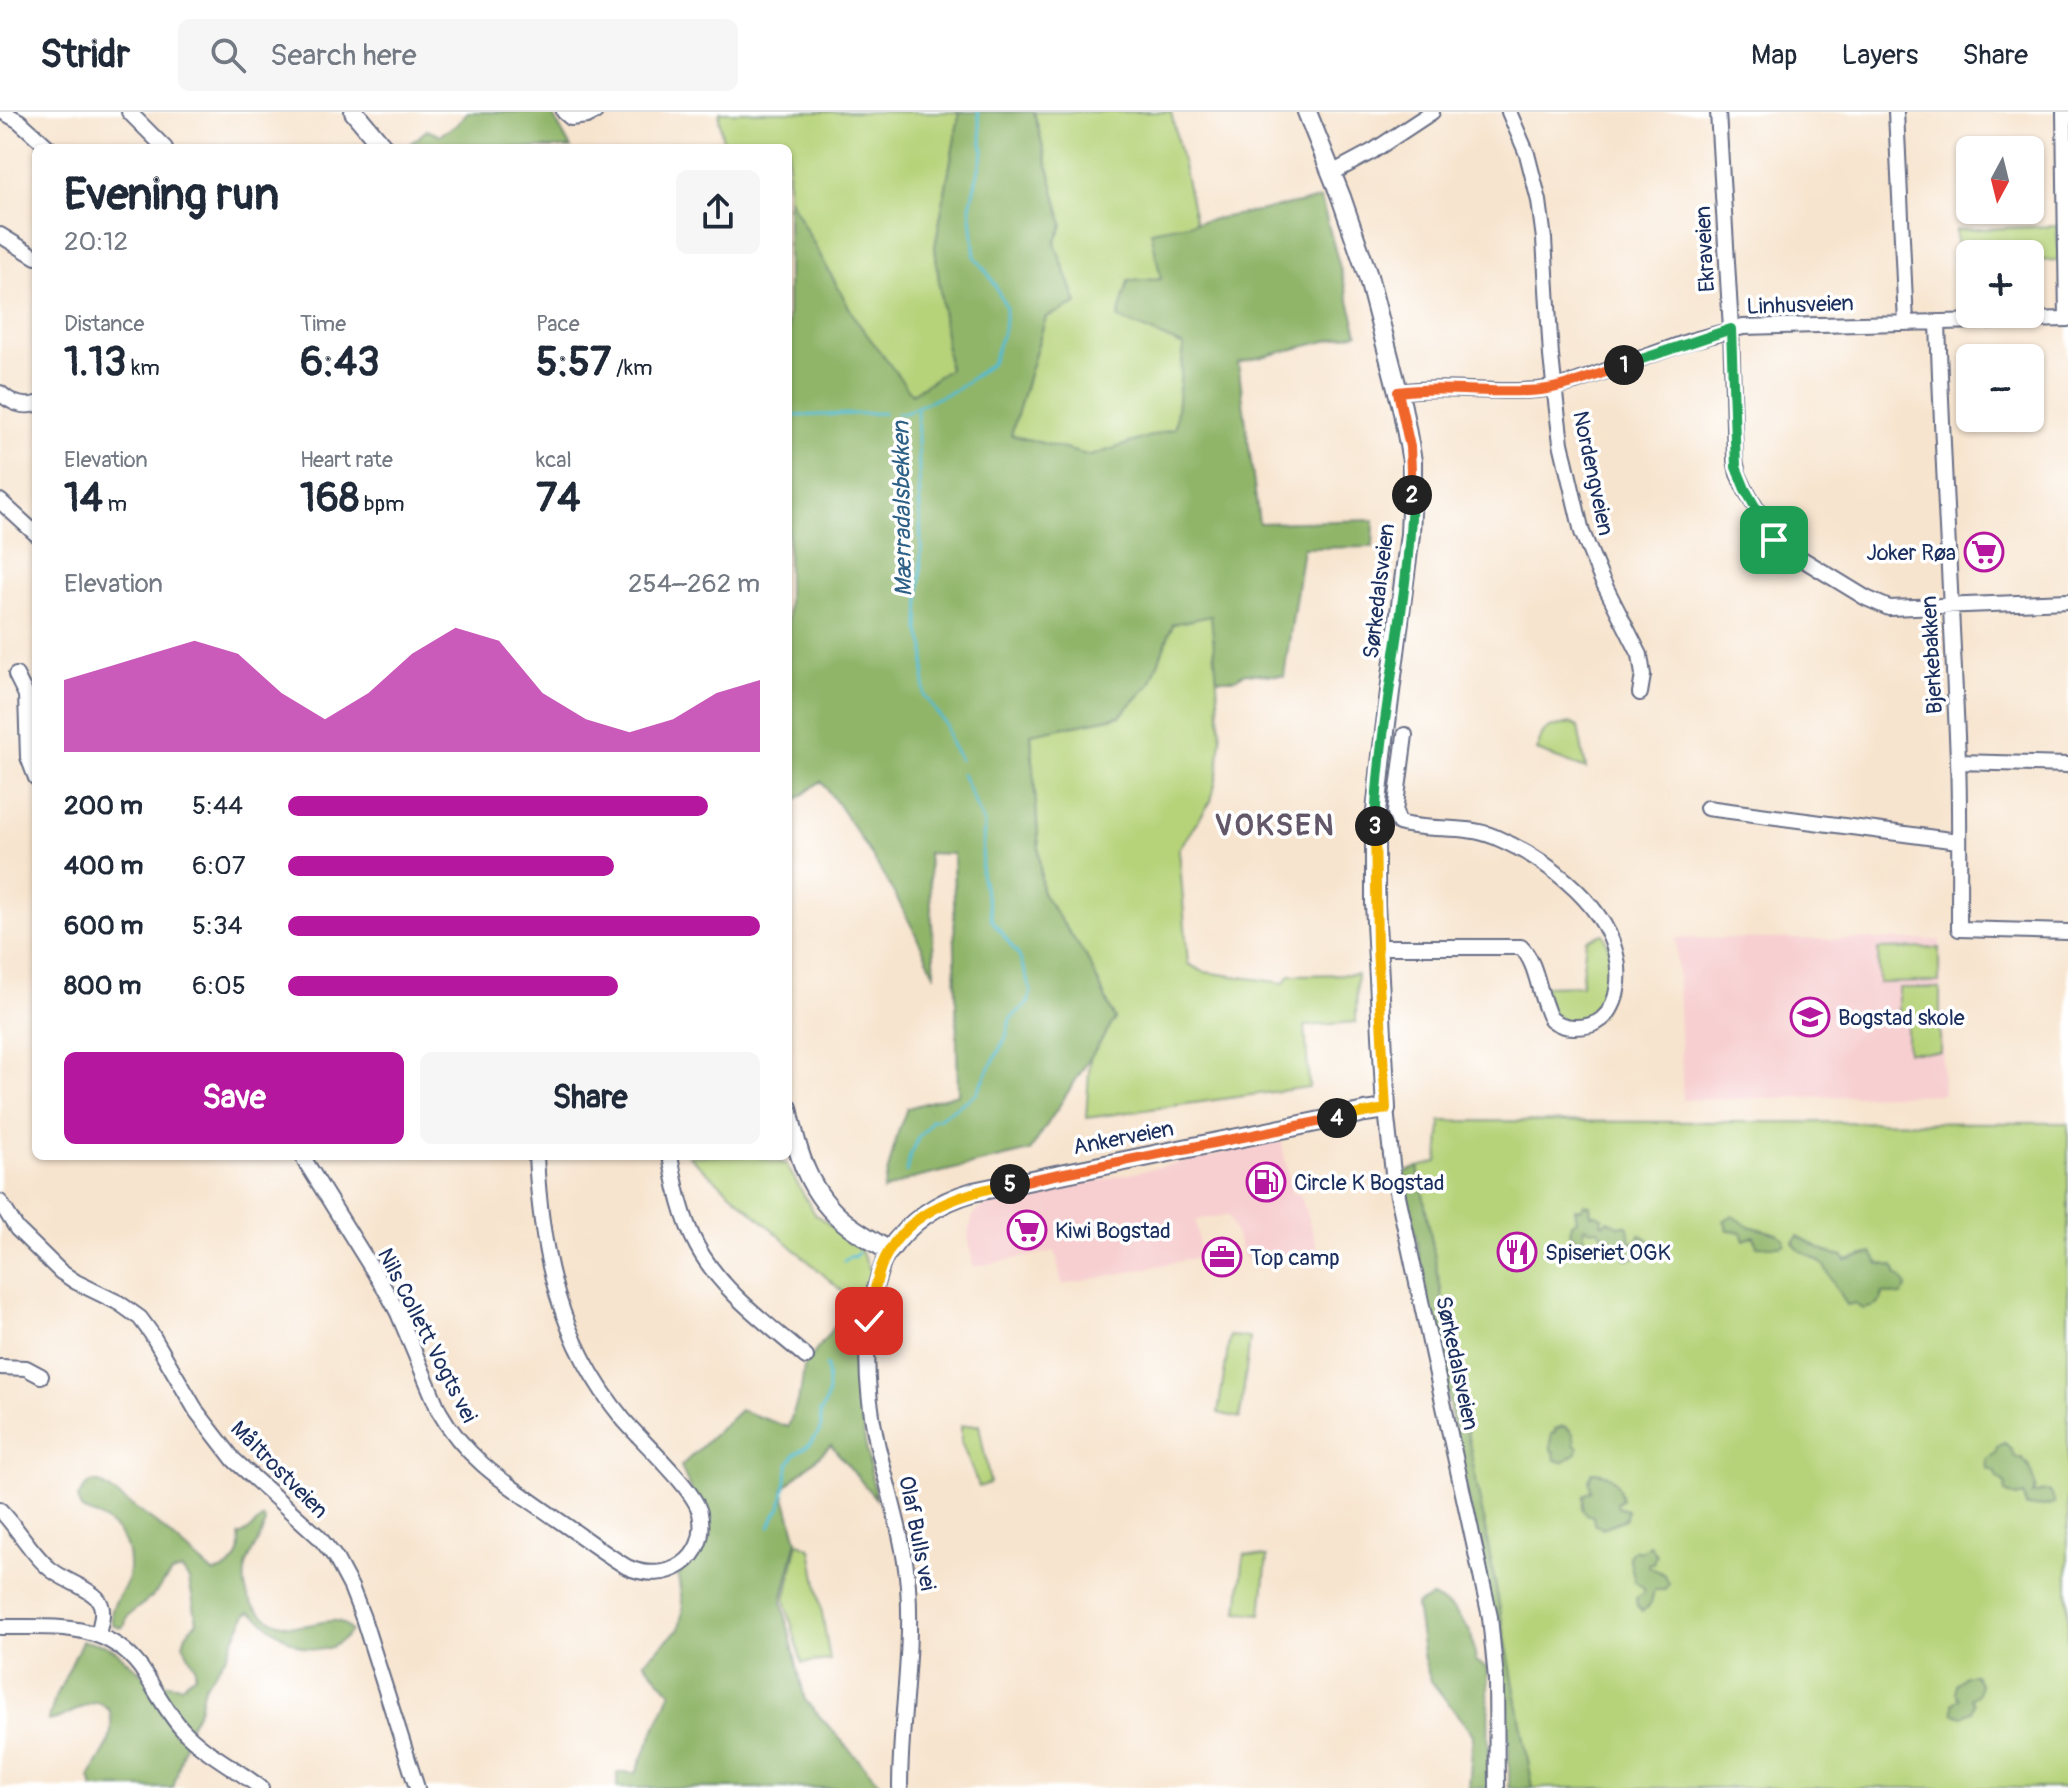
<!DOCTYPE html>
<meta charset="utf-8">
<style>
:root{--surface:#fff;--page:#f6f6f7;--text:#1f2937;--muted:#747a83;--line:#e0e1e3;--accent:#b5179e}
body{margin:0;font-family:Pangolin,sans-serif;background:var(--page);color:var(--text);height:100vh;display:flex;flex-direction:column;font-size:30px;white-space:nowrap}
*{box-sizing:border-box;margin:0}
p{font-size:26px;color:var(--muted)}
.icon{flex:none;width:44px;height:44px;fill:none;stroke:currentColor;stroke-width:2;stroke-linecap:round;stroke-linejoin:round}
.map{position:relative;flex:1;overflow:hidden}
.sheet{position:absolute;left:32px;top:32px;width:760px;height:1016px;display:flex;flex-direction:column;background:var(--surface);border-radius:12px;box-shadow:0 2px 6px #0004}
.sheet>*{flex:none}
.needle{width:52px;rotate:187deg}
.controls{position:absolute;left:1956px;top:24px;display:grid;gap:16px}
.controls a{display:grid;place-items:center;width:88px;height:88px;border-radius:12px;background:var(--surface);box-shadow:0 2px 6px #0004;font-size:40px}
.pin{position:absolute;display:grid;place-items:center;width:68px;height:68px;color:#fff;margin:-34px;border-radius:16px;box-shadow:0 4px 12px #0006}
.km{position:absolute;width:40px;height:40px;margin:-20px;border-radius:50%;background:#222;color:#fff;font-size:22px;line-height:40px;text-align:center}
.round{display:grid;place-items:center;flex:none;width:84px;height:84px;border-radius:12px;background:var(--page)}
.overview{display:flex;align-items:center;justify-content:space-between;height:136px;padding:0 32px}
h1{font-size:44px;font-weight:700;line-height:60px}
.metrics{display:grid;grid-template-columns:repeat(3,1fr);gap:12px;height:136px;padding:8px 32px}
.metrics div{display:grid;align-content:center}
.metrics b{font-size:40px;font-weight:700}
.metrics small{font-size:22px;font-weight:400}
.metrics p{font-size:22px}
.chart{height:224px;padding:16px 32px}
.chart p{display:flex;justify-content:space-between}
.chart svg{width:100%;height:144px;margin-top:8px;fill:var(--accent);opacity:.7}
.primary-button{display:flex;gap:16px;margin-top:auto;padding:16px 32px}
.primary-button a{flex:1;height:92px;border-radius:12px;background:var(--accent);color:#fff;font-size:32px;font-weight:700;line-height:92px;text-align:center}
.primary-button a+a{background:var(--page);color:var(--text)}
ul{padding:0 32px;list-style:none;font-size:26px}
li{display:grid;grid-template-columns:128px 96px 1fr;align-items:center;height:60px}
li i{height:20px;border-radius:10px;background:var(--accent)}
header{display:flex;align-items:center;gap:48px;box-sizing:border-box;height:112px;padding:0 40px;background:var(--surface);border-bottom:2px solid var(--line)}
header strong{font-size:38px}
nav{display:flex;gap:44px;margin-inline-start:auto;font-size:28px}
.search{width:560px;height:72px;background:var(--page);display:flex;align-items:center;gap:20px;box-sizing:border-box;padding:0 28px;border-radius:12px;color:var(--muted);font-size:30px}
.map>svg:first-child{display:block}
.built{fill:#f7cfd0}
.green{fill:#b6d379;stroke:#68816c;stroke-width:2}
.forest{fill:#90b569;stroke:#567264;stroke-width:2}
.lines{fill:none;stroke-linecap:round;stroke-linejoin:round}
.stream{stroke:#52bbcf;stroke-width:3}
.minor-casing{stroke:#686e85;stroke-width:18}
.major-casing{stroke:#686e85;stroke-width:22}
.minor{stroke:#fff;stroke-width:14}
.major{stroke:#fff;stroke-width:18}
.split-1-casing{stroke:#fff;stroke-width:16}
.split-2-casing{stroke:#fff;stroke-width:16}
.split-3-casing{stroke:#fff;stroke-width:16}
.split-4-casing{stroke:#fff;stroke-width:16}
.split-5-casing{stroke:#fff;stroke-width:16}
.split-6-casing{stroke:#fff;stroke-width:16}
.split-1{stroke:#22a559;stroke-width:10}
.split-2{stroke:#f0652b;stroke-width:10}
.split-3{stroke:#22a559;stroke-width:10}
.split-4{stroke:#f5b400;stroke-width:10}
.split-5{stroke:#f0652b;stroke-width:10}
.split-6{stroke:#f5b400;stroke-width:10}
.labels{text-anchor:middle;stroke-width:7;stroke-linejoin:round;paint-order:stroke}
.street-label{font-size:22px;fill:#1b2f5e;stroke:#fff}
.poi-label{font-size:22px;fill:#1b2f5e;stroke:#fff;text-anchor:start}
.water-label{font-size:24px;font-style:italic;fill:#2e6086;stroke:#fff}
.district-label{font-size:30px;font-weight:bold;letter-spacing:2px;fill:#63576a;stroke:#fff}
</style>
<header>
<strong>Stridr</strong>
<div class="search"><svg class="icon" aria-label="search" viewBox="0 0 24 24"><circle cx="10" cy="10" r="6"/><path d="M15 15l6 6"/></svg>Search here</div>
<nav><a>Map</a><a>Layers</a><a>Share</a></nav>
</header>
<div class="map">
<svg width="2068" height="1676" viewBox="0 0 2068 1676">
<rect width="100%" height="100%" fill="#fff"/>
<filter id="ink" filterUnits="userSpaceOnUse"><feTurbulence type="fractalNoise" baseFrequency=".0125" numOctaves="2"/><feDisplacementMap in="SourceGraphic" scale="16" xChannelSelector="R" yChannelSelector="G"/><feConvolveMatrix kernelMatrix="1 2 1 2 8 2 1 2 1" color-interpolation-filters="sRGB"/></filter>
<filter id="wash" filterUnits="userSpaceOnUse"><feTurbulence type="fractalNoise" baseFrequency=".006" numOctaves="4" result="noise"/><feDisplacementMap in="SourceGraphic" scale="32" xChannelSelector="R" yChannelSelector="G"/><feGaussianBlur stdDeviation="1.8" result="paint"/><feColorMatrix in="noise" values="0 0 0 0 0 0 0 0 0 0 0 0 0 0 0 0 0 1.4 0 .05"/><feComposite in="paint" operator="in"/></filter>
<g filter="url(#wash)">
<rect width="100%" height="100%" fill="#f7e4ce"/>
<path class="built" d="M1676,826l264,2 3,154 -260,6z
M1281,1028l11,53 8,1 19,57 -60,11 -14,-4 -17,-43 -32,5 4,37 -61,13 -77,15 -7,-34 -82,16 -5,-33 5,-19 12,-9z"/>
<path class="green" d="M720,0h238l1,4 -24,131 14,122 -38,25 -55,-74 -68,-123v-49h-64l-5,-30z
M1034,0h137l25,111 -45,8 33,114 -9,84 -84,27 -80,-21 35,-118 31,-13 -22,-61 8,-18z
M2057,114l2,34 -29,1v-7h-60v19h-12l-2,-43z
M1212,503l9,123 -3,33 -7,30 -32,48 9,115 16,8 80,11 6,-8 67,-1 -1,48 -51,4 4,61 -223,31 4,-60 25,-39 -28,-61 -45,-65 -11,-159 89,-18 30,-32 23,-60z
M1571,611l7,4 8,42 -49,-18c5,-25 11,-23 34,-28z
M1603,822l8,18 1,36 -12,28 -13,7 -21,-1 -13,-8 -10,-28 38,-1 5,-45z
M1939,836v34l-60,1 -1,-34z
M1899,876h41v64h-33v-38h-8z
M1441,1009l627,2v665h-535l-115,-621 20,-5z
M689,1044h67l30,8 29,50 44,33 12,25 -3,42z
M1230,1224l20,2 -10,80 -22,-5z
M979,1313l11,58 -11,4 -18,-45v-16z
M798,1430l13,7 19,111 -28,3 -17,-63z
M1244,1442l23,3 -6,57 -23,-2z"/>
<path class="forest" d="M467,0h84l20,36h-166l22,-18 12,5 18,-10z
M958,0h76l29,113 -8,18 22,61 -31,13 -35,118 80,21 84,-28 9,-82 -66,-28 10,-37 33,-2 -10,-48 170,-32 37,134 -120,30 21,160 115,-3 -1,27 -70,1 -19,128 -39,-3 -10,6h-18l-6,-63 -38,8 -23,60 -30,32 -89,18 11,159 45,65 28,61 -85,132 -122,29 -25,11 13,-53 11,-30 51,-14 -5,-240 -25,-1 7,123c-30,-70 -69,-134 -114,-195l-33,25v-609l68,123 56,74 37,-25 -14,-122 24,-131z
M1418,1055l115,621h-24v-41l-7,-90 -34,-158 -65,-326z
M1584,1092l6,1 1,9h5l6,3 -1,6 3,1 3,-3 12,5 5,-1 5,2v8l3,8 5,-2 2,-6c13,3 14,11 7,21l-9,-2 -4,4 -7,1 -4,-7v-6l-10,-4v-3h-6l-8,-10 -7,1 -6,-3 -2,12h-7l-6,-6 2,-10 5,-3 -2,-11h6z
M1732,1104l17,10 29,8 6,5 1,5 -4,2c-8,-1 -15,1 -24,0l-3,-10 -10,4 -3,-8 -13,-1 -4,-11z
M1798,1124l31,17 14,3 3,4 26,-7 6,10 16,3 3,10 3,1 7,9 -6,10 -18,-3c-2,13 -9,14 -21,16l-7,-6 -8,2c-3,-6 -6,-11 -10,-16 -7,-10 -8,-20 -18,-28 -10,-7 -20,-7 -26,-19z
M853,1189l15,13 -10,48 -1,37 19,100 -45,-54 -48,44 14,51 -15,61 23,99 79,88h-267v-15h19l35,-81 -27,-30 35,-33 4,-21 -5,-32 32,-38 -29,-72 59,-56 48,17 13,-37 3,-23z
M1563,1314c9,3 13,10 11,19l4,2 -1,6 -14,9 -8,-2 -1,-8 -3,-2v-16l4,-2v-3z
M2005,1331l6,6 4,8 7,1 6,7 8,22 -3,7 12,-3 6,2 4,10 -11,3 -18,1 -2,-12 -7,2 -12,-5 1,-7 -8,-7 -3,-7 -8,-2 -1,-10 10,-6 1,-6z
M1592,1360c20,0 27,10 30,28l-5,3 1,4 9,3 -1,9 -24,9 -8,-4 -1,-8 -8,-2 -3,-5 2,-14 7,-4 -2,-11z
M94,1370l8,2 59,43 52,46c20,-3 30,-17 26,-37 11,-4 15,-11 24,-18l2,3c-3,25 -24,36 -20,64 3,25 29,42 54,41 19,0 38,-15 52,5 -32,40 -67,7 -97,-17l-5,-2 -3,2 -20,42 -22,31 -5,23 -9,15 -17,63h-80l-3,-11c14,-28 25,-33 20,-66 -3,-3 -8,-7 -11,-8 -10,-3 -36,17 -51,18l7,-22 27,-58 22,3 13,8 33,29 31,5 14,-11v-8l-12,-23 3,-10 11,-12 -8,-42 -7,-10 -11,3 -19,24 -25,19 -2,9 -4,3 -8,-3c-6,-17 5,-25 12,-39 5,-10 5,-26 2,-37 -4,-14 -16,-25 -28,-32 -5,-3 -14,-4 -18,-8 -2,-2 -2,-9 -3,-12l10,-13z
M1650,1433l6,10 -3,8h-4l-1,3 16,8 5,9 -5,7h-9l-3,3c1,10 -1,13 -10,18l-5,-5 -1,-8 8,-5v-5l-9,-6 -6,-26 5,-6 6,2z
M1432,1485l20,11 19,25 5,28 12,7 1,120h-20l4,-53 -42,-54 -7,-21 -8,-55z
M1965,1563h9l6,10 -2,9 -7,5 3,4 -2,9 -9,4 -10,-3v-10l7,-4 -4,-6v-9z"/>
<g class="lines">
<path class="stream" d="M897,301h9l9,-5
M788,304l97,-3
M960,648l-10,-18 -4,-17 -22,-30 1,-47 -6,-18 2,-82 -4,-141 40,-18 35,-26 12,-34 2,-22 -15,-29 -16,-21 -5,-51 13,-54 -5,-40
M906,1060l5,-19c4,-4 4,-9 7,-15 6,-8 10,-7 13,-18l7,-1 38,-25 30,-57 4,-18 18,-16 3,-12 -12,-35 -27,-36 -11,-46 3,-50 -22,-50
M844,1149l6,-5 4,1 4,-4
M770,1415l5,-12 6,-7 8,-45 6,-9 16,-11 8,-11 2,-6 -1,-14c11,-12 8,-32 6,-47"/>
</g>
</g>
<g filter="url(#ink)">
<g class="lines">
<defs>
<path id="minor" d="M3,0l16,9 30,27
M129,0l36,36
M564,0l7,6 16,-2 8,-4
M1509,0l18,42 12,47 5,38 7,117 5,46 5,41 21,89 19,46 39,77 3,20 -3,18
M1718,0l13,217 4,131 3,14 7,15 31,54 90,55 23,10 179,-7
M1896,0l10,211
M2064,0l3,207
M1332,61l41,-22 59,-39
M0,123l36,22
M1938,211c5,145 14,291 20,436 2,57 1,114 1,170l109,3
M1398,280c47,-7 93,2 140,-2 12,-1 25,-5 37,-8l115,-41 53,-14 325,-8
M0,281c10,9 23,15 36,11
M0,389l36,33
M16,563l10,20 2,62 8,21
M1958,650l110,3
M1707,696l251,33
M1377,835h144c15,15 17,42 25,61 1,3 3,9 5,11 6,5 15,8 23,8 9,0 20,-1 28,-8 18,-15 19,-47 13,-68 -14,-52 -73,-94 -120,-114 -30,-13 -65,-5 -96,-14l-4,-11 10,-77
M1386,997l7,64 97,444 6,62 1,109
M302,1044l87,140 9,17 41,98c28,50 71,75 116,107 24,16 47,34 72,49 39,18 83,-7 73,-54 -6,-25 -58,-71 -77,-94 -64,-78 -82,-165 -87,-263
M670,1044c6,31 12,62 27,90 24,45 71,78 109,111
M0,1090l17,27 44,43 15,10 43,21 21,15 11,15 46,79 37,48 85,77 16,20 16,30 12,31 54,170
M889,1139c-11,20 -16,42 -19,64 -6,43 -2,86 7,128 11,48 27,94 31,143 5,68 -8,135 -8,202
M0,1255l26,1 15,8
M0,1398c18,18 30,42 49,58 13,12 37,18 48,30 9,10 4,24 1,36
M0,1515c53,1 105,-7 141,41 14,21 25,43 41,61 22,24 54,39 79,59"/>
<path id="major" d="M354,0l30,36
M788,996c9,45 21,87 59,116 13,10 28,18 42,27 21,-30 49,-49 84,-59l392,-80 21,-3 -11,-205v-82l7,-67 28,-221 2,-46v-27l-10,-54 -34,-131 -27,-79 -34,-85"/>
</defs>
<use href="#minor" class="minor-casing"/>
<use href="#major" class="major-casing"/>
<use href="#minor" class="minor"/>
<use href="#major" class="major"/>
</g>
</g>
<g class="lines" filter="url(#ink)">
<defs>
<path id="split-1" d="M1624,253l107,-36 5,138 9,22 29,51"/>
<path id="split-2" d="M1412,383l-2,-48 -12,-55c48,-7 96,3 143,-2 29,-4 56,-15 83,-25"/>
<path id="split-3" d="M1375,714c4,-111 34,-220 37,-331"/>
<path id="split-4" d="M1337,1006l49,-9 -9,-162 -2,-121"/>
<path id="split-5" d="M1010,1072l327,-66"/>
<path id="split-6" d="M869,1209c3,-18 6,-37 12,-54 21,-54 77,-73 129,-83"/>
</defs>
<use href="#split-1" class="split-1-casing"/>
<use href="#split-2" class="split-2-casing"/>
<use href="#split-3" class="split-3-casing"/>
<use href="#split-4" class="split-4-casing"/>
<use href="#split-5" class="split-5-casing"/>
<use href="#split-6" class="split-6-casing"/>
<use href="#split-1" class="split-1"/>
<use href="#split-2" class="split-2"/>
<use href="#split-3" class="split-3"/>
<use href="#split-4" class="split-4"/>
<use href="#split-5" class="split-5"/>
<use href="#split-6" class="split-6"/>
</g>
<defs>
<symbol id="supermarket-ring" viewBox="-11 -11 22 22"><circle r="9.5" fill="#fff" stroke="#b5179e" stroke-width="1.5"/><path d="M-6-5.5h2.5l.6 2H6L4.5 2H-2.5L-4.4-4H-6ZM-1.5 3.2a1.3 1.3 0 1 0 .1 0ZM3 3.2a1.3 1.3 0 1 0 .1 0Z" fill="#b5179e"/></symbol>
<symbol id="school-ring" viewBox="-11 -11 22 22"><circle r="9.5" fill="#fff" stroke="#b5179e" stroke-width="1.5"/><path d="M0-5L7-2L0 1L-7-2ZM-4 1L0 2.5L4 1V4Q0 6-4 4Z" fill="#b5179e"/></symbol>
<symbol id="fuel-ring" viewBox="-11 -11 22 22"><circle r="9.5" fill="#fff" stroke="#b5179e" stroke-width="1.5"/><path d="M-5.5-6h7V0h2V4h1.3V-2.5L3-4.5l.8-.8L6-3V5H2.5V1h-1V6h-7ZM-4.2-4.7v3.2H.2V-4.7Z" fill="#b5179e"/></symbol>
<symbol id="restaurant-ring" viewBox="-11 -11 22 22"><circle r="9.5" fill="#fff" stroke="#b5179e" stroke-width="1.5"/><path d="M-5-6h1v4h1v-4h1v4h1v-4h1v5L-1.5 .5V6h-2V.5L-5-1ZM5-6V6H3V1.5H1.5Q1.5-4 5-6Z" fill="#b5179e"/></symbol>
<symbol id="office-ring" viewBox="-11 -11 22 22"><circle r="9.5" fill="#fff" stroke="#b5179e" stroke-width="1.5"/><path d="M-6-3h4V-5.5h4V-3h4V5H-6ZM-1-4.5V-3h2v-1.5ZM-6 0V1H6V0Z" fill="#b5179e"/></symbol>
</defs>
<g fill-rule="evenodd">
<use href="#supermarket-ring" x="1962" y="418" width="44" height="44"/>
<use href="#school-ring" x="1788" y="883" width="44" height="44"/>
<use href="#fuel-ring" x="1244" y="1048" width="44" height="44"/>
<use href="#supermarket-ring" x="1005" y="1096" width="44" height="44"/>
<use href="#restaurant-ring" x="1495" y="1118" width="44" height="44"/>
<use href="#office-ring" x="1200" y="1123" width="44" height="44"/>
</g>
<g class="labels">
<g class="street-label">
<text transform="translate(1704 137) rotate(-93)" y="8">Ekraveien</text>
<text transform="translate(1800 192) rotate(-2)" y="8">Linhusveien</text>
<text transform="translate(1594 361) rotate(78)" y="8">Nordengveien</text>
<text transform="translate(1378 479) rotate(-83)" y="8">Sørkedalsveien</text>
<text transform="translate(1931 543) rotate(-93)" y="8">Bjerkebakken</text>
<text transform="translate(1123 1025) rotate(-11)" y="8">Ankerveien</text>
<text transform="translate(428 1223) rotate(63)" y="8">Nils Collett Vogts vei</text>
<text transform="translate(1458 1251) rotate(78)" y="8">Sørkedalsveien</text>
<text transform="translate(280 1357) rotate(45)" y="8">Måltrostveien</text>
<text transform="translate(918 1421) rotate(79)" y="8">Olaf Bulls vei</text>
</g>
<g class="poi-label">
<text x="1956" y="448" text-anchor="end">Joker Røa</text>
<text x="1838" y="913">Bogstad skole</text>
<text x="1294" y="1078">Circle K Bogstad</text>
<text x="1055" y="1126">Kiwi Bogstad</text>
<text x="1545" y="1148">Spiseriet OGK</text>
<text x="1250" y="1153">Top camp</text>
</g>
<g class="water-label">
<text transform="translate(902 397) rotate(-91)" y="8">Mærradalsbekken</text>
</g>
<g class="district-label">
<text x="1275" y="723">VOKSEN</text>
</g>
</g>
</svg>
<div class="controls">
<a><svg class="needle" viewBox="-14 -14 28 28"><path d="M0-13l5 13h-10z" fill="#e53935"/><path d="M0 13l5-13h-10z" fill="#747a83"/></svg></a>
<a>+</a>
<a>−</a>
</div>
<div class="pin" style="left:1774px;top:428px;background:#1e9e55"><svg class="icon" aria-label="arrive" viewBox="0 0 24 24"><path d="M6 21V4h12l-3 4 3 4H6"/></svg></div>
<div class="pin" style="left:869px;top:1209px;background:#d93025"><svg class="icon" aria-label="check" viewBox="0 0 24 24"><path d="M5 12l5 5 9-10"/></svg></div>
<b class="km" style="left:1624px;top:253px">1</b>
<b class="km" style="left:1412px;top:383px">2</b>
<b class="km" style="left:1375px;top:714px">3</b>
<b class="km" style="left:1337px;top:1006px">4</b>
<b class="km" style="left:1010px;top:1072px">5</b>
<section class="sheet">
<div class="overview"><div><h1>Evening run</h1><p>20:12</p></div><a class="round"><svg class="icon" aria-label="share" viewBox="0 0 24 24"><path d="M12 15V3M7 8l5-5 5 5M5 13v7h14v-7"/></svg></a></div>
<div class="metrics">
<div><p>Distance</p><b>1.13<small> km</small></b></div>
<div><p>Time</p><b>6:43</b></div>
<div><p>Pace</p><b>5:57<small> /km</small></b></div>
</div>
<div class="metrics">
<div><p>Elevation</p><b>14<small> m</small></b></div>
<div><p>Heart rate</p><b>168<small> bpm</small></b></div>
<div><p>kcal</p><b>74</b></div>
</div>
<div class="chart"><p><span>Elevation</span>254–262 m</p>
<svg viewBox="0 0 160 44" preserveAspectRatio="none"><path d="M0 44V22L10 18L20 14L30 10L40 14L50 26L60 34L70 26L80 14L90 6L100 10L110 26L120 34L130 38L140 34L150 26L160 22V44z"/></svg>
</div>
<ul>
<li><b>200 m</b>5:44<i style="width:89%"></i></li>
<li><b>400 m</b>6:07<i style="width:69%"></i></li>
<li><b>600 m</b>5:34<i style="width:100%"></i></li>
<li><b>800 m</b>6:05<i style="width:70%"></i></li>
</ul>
<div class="primary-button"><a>Save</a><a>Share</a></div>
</section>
</div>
